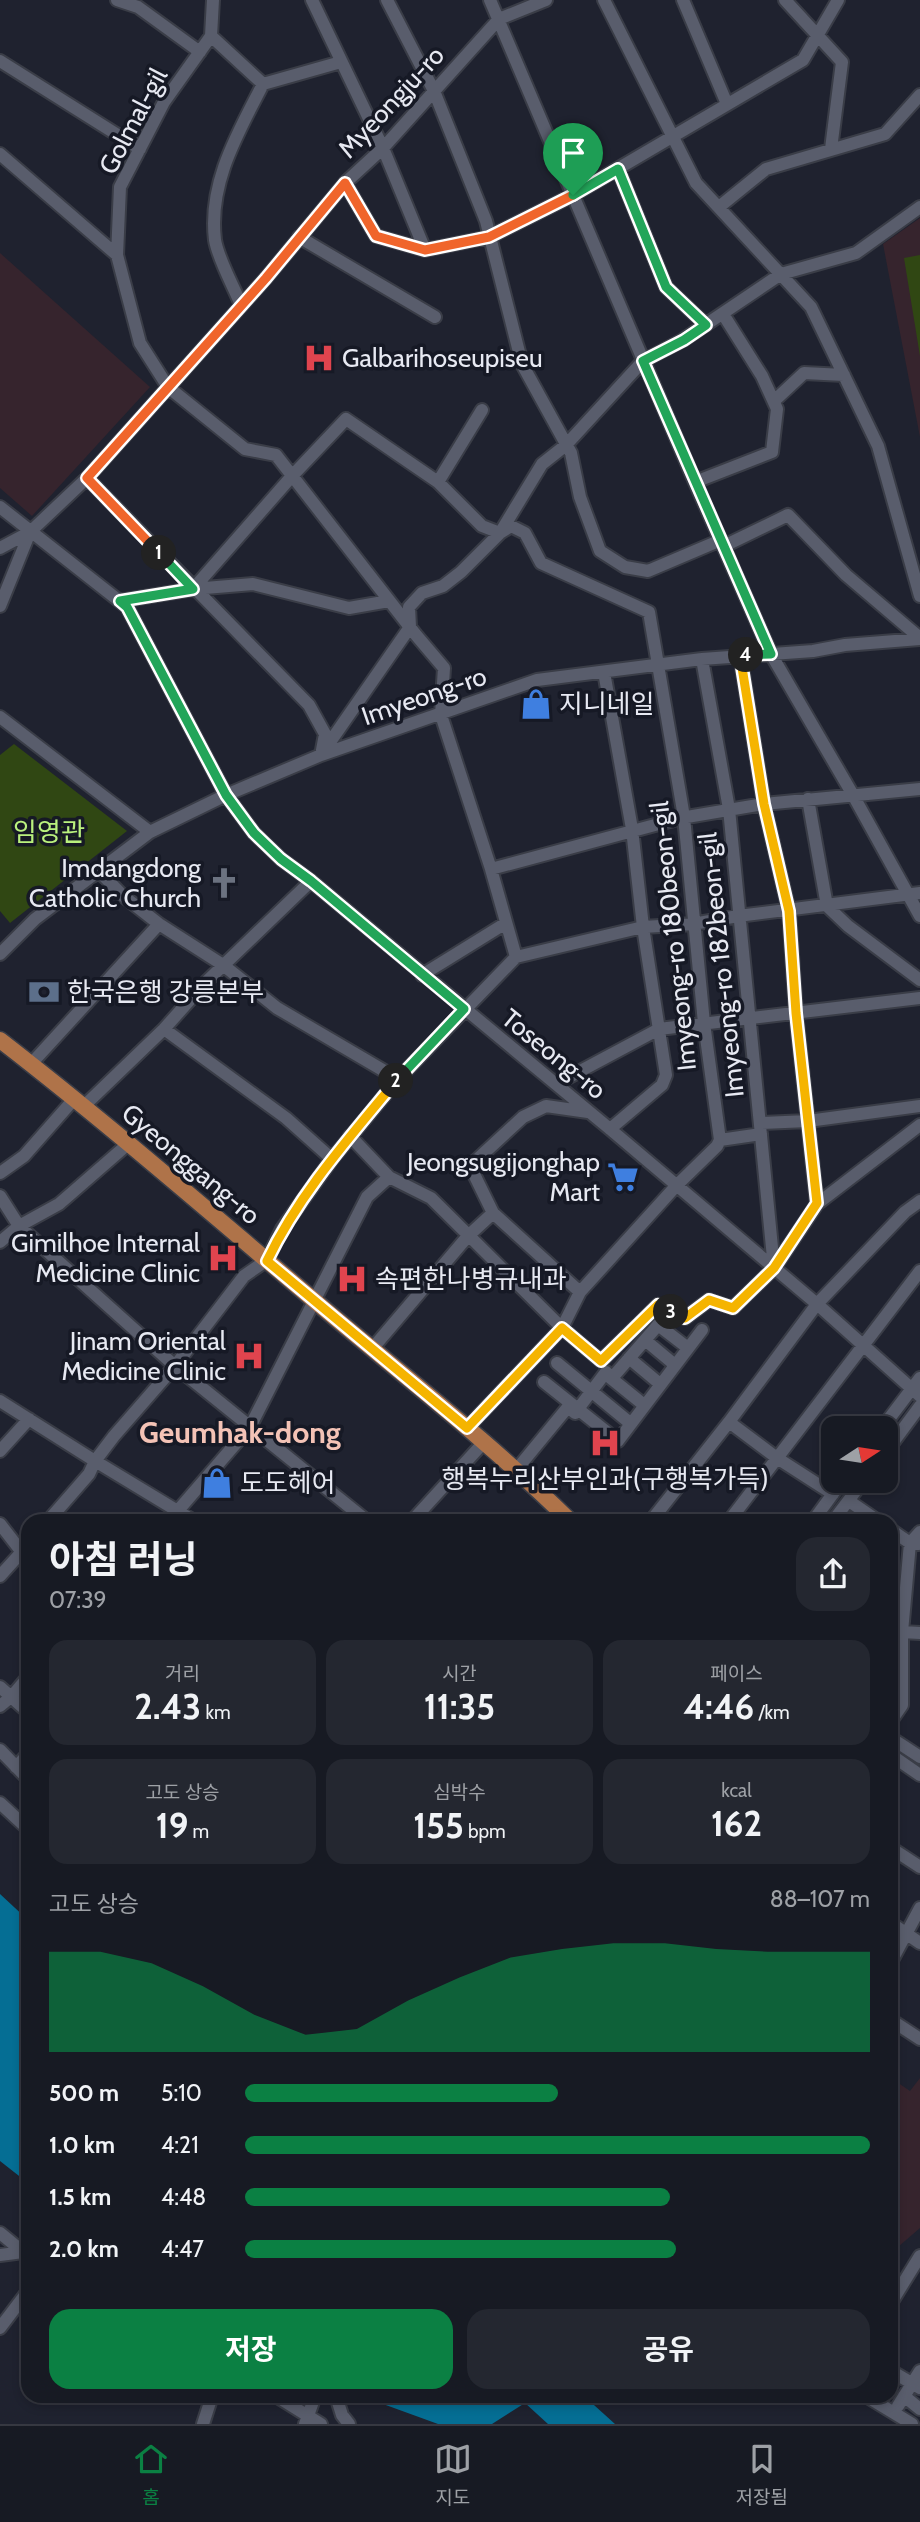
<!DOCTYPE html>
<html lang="ko">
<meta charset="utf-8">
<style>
:root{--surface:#171a23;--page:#242730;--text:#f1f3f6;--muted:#9ea1a6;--line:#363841;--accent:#0b8043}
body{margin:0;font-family:Cabin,"Noto Sans KR",sans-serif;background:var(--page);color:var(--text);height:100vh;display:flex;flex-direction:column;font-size:26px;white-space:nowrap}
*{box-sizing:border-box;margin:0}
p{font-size:23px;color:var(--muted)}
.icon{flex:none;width:38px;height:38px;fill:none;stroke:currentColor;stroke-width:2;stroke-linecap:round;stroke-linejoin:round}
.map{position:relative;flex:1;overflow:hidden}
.details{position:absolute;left:21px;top:1514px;width:877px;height:889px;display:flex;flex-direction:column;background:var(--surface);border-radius:21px;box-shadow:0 4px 10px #0003,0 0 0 2px var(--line)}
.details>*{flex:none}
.needle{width:46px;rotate:78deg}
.buttons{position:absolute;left:821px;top:1416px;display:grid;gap:14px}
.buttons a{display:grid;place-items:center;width:77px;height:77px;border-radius:14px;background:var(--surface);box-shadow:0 4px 10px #0003,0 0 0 2px var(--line);font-size:35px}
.pin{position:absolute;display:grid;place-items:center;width:60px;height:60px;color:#fff;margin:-72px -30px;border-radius:50% 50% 50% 0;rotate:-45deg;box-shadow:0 0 7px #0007}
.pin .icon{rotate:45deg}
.km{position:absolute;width:35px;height:35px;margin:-18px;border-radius:50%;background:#222;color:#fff;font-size:19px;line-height:35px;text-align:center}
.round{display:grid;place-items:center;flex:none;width:74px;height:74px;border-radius:21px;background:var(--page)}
.overview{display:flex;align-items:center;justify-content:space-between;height:119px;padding:0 28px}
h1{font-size:38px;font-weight:700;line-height:52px}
.figures{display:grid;grid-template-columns:repeat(3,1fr);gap:10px;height:119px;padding:7px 28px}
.figures div{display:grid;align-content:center;border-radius:18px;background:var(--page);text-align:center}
.figures b{font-size:35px;font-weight:700}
.figures small{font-size:19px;font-weight:400}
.figures p{font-size:19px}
.chart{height:196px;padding:14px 28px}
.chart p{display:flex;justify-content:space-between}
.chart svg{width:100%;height:126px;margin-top:7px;fill:var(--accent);opacity:.7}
.primary-button{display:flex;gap:14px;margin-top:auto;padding:14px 28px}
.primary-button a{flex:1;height:80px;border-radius:21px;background:var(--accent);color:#fff;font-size:28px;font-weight:700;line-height:80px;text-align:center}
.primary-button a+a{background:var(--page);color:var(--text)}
ul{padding:0 28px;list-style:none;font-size:23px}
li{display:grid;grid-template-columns:112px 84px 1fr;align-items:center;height:52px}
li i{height:18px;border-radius:9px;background:var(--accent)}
.tabs{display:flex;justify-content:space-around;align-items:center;height:98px;border-top:2px solid var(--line);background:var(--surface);font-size:19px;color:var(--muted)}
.tabs a{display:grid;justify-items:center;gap:4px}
.tabs .on{color:var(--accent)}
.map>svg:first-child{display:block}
.education{fill:#36242d}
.green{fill:#304713}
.water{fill:#056e94}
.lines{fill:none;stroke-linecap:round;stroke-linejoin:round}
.minor-casing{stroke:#3a3d47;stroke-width:16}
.major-casing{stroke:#3a3d47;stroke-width:19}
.minor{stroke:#595d6c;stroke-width:12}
.major{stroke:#af7349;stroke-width:16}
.split-1-casing{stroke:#fff;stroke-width:14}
.split-2-casing{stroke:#fff;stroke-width:14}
.split-3-casing{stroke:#fff;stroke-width:14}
.split-4-casing{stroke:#fff;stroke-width:14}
.split-5-casing{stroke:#fff;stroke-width:14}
.split-1{stroke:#f0652b;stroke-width:9}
.split-2{stroke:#22a559;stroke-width:9}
.split-3{stroke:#f5b400;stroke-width:9}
.split-4{stroke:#f5b400;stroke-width:9}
.split-5{stroke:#22a559;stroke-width:9}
.labels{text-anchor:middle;stroke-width:7;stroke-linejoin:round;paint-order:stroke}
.street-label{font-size:26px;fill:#e7e9f2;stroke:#161925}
.poi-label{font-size:26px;fill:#e7e9f2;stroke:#161925;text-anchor:start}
.park-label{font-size:26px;fill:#baf17e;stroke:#161925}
.quarter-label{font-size:30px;font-weight:bold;fill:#f4c3b6;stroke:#161925}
</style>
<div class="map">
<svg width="920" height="2424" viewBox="0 0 920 2424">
<rect width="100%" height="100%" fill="#1f222f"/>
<path class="education" d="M920,218v219l-37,-193z
M0,253l150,134 -118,129 -32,-28z
M891,2078l19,13 10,-13v150l-29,25z"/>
<path class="green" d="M920,255v101l-16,-98z
M14,744l113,87 -117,92 -10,-12v-156z"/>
<path class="water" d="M0,1894l28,26v263l-28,-22z
M361,2396h223l31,28h-67l-23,-21 -33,21h-54z"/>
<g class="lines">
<defs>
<path id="minor" d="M117,0l21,7 62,45
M213,0l-2,36 -47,66 -44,85 -3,68 23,88 28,44 77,62 31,6 140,180 28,33 -3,47 50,154 25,88
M312,0l71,148 42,102
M387,0l47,91 52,130 36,143 49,89 9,44 20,54 25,16 23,4 73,-31
M490,0l205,482 76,172 82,141 67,121
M604,0l92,183 115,124 67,139 42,150
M683,0l44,104
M785,0l57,62 -11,87
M211,36l52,48
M0,61l140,88
M0,154l117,101
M618,169l48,118 40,38
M345,183l31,53 49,14 64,-13 84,-42 230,-135 35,-60
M719,207l47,-38 119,-35 35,-39
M299,237l136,80
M241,305c-7,-18 -23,-46 -26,-65 -7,-57 23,-107 48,-156l78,-22
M774,401l30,-28 40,2
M87,478l222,227 16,29 -3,16
M438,482l44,-72
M695,482l77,-30 5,-43 -15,-33 -39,-62
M0,507l127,100 99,188 28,38 27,26 30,22 299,248 207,175 103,92
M724,546l64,-31 58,60 74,63
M0,548l30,-16 57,-54 179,-200 79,-95 38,-35 116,-129 47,-19
M193,589l99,-113 54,-57 92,63 44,44 18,7 11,-7 14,7 16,30 108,49 35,205 20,206 16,117 -3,6 -41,40 -96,106 -18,36 -95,100
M120,601l73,-12 60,-5 96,24 40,-7
M0,606l30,-74
M740,655l24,149 25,107 7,102 21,191
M702,659l27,150 45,459
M604,672l28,157 11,98 23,148 -4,10 -52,44
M0,717l150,115
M321,755l89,-128 -1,-20 13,-14 21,-7 18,-14 39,-39 42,-69 24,-19 77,-84 40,-21 98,-66 75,-21 64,-46
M808,799l19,107 21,20 72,54
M491,869l190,-51 83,-14 156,-15
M99,871l23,24 37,29 64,41 54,43 121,71
M0,954l35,-35 115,-87 76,-37 95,-40 216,-75 165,-21 111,-8 32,-6 75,-6
M422,975l84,-52
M164,1029l122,89 46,41
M31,1064l128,-140
M556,1084l103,-55 261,-31
M84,1106l80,-77 41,-46 106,-102
M760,1123l48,-2 112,-15
M350,1136l39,41 42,21 131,130 39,33 57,-56 27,13 24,-18 24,8 41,-40 43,-64 103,-79
M720,1140l41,-6
M0,1173l24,-17 51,-58
M0,1196l19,30 156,140 192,155
M493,1213l-23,-47 53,-49 23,-11 42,6
M0,1242l19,-16 40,-22 69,-60
M645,1340l30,25
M372,1349l96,-113 25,-23 87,79
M629,1358l31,26
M557,1363l73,60
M607,1375l37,30
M544,1382l74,59 84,-111
M0,1401l95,60 99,60
M729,1422l48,36 56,36
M882,1428l38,-50
M0,1451l29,-32
M886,1452l34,-46
M517,1469l51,-62 7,6 31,-41 6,6 46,-53 30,23
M849,1501l29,20
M48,1521l41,-47 6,-13 19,-25 61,-70 69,-90 23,-16 15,-31 50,-70 66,-80 118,-122 127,-30 50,-3 45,-8 182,-23
M169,1521l81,-94 117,-230 22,-20
M412,1521l73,-80
M651,1521l78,-99 88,-118 88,-92 15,-11
M729,1521l191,-250
M813,1521l30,-41
M833,1521l31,-41
M0,1524l28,36
M891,1530l19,13 8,1
M0,1576l28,-31
M891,1629l11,3 18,1
M0,1687l28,25
M0,1706l12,-10 16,-19
M891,1721l11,-16v-73l8,-89 10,-11
M891,1738l29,19
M0,1750l28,29
M891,1755l29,20
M16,1767l12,-13
M0,1803l28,26
M891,1848l29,19
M891,1923l29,20
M891,1962l29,-54
M891,2020l29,19
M0,2233l28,23
M0,2255l23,-3
M891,2303l29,-47
M0,2328l28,-37
M891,2371l29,17
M276,2396l45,28
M336,2396l6,19 7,9
M866,2396l46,28
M904,2396l16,13
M898,2406l22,-35
M203,2424l9,-28
M305,2424l10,-28"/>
<path id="major" d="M0,1040c110,85 215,177 322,267 83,70 170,137 248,214"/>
</defs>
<use href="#minor" class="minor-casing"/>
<use href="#major" class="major-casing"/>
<use href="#minor" class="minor"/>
<use href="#major" class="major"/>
</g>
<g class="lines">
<defs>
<path id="split-1" d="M159,553l-72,-75 179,-200 79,-95 31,53 49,14 64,-13 84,-42"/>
<path id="split-2" d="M159,553l34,36 -73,12 7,6 99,188 28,38 27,26 30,22 153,128 -68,72"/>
<path id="split-3" d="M396,1081c-47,57 -97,113 -129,180l200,167 95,-100 39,33 57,-56 13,7"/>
<path id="split-4" d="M671,1312l14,6 24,-18 24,8 41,-40 43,-65 -21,-190 -7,-102 -25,-107 -24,-149h6"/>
<path id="split-5" d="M573,195l45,-26 48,118 40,38 -22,15 -41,21 128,293 -25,1"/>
</defs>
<use href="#split-1" class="split-1-casing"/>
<use href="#split-2" class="split-2-casing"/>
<use href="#split-3" class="split-3-casing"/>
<use href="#split-4" class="split-4-casing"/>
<use href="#split-5" class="split-5-casing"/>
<use href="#split-1" class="split-1"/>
<use href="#split-2" class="split-2"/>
<use href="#split-3" class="split-3"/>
<use href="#split-4" class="split-4"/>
<use href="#split-5" class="split-5"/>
</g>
<defs>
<symbol id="hospital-bare" viewBox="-9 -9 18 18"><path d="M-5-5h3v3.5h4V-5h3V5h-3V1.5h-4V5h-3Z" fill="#e0444e" stroke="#161925" stroke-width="2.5" paint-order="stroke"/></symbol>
<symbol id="shop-bare" viewBox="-9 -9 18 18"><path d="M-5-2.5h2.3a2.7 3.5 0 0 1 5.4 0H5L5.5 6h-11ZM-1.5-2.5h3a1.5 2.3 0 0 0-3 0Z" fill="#3f7fe0" stroke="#161925" stroke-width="2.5" paint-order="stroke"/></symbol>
<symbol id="church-bare" viewBox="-9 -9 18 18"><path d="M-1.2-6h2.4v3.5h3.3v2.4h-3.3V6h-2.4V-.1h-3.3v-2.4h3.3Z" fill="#6b7280" stroke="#161925" stroke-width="2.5" paint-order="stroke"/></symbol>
<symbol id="bank-bare" viewBox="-9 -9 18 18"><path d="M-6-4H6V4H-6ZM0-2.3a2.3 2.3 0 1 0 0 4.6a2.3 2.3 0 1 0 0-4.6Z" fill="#5c6f8a" stroke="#161925" stroke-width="2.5" paint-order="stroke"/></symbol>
<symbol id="supermarket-bare" viewBox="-9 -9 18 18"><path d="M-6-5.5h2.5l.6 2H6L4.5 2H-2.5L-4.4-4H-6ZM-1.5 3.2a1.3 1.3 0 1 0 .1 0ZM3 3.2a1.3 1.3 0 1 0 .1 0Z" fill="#3f7fe0" stroke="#161925" stroke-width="2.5" paint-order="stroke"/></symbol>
</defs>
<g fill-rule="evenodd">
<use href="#hospital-bare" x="297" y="336" width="44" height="44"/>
<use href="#shop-bare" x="514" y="682" width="44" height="44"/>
<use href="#church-bare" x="202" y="861" width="44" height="44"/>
<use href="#bank-bare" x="22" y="970" width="44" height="44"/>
<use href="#supermarket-bare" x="601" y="1155" width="44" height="44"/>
<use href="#hospital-bare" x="201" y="1236" width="44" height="44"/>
<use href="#hospital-bare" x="330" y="1257" width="44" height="44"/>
<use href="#hospital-bare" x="227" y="1334" width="44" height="44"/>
<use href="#hospital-bare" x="583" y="1421" width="44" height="44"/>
<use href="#shop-bare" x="195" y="1461" width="44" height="44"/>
</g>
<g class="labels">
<g class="street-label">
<text transform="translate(391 102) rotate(-47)" y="9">Myeongju-ro</text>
<text transform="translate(133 121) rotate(-62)" y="9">Golmal-gil</text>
<text transform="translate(424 696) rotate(-19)" y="9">Imyeong-ro</text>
<text transform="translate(673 936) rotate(-96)" y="9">Imyeong-ro 180beon-gil</text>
<text transform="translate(721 965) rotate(-96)" y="9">Imyeong-ro 182beon-gil</text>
<text transform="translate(554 1054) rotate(39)" y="9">Toseong-ro</text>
<text transform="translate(191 1164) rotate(40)" y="9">Gyeonggang-ro</text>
</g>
<g class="poi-label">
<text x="342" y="367">Galbarihoseupiseu</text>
<text x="559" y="713">지니네일</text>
<text x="201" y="877" text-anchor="end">Imdangdong<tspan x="201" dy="30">Catholic Church</tspan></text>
<text x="67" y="1001">한국은행 강릉본부</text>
<text x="600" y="1171" text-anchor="end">Jeongsugijonghap<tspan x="600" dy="30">Mart</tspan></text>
<text x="200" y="1252" text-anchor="end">Gimilhoe Internal<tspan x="200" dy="30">Medicine Clinic</tspan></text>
<text x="375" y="1288">속편한나병규내과</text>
<text x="226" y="1350" text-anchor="end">Jinam Oriental<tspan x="226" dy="30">Medicine Clinic</tspan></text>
<text x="605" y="1488" text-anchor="middle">행복누리산부인과(구행복가득)</text>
<text x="240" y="1492">도도헤어</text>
</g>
<g class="park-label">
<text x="49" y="841">임영관</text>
</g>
<g class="quarter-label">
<text x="240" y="1443">Geumhak-dong</text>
</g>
</g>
</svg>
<div class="buttons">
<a><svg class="needle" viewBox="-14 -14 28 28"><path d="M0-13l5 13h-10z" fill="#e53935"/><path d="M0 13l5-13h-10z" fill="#9ea1a6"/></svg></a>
</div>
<div class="pin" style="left:573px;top:195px;background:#1e9e55"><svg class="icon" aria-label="arrive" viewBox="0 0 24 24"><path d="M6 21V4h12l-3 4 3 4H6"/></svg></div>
<b class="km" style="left:159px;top:553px">1</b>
<b class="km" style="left:396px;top:1081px">2</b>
<b class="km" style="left:671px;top:1312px">3</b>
<b class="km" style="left:746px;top:655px">4</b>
<section class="details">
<div class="overview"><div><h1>아침 러닝</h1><p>07:39</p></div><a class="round"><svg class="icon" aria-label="share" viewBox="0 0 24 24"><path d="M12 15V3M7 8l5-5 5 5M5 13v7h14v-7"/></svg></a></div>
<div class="figures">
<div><p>거리</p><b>2.43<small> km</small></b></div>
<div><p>시간</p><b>11:35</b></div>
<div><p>페이스</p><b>4:46<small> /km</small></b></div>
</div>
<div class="figures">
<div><p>고도 상승</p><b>19<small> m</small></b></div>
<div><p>심박수</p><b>155<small> bpm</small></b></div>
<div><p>kcal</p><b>162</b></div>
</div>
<div class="chart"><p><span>고도 상승</span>88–107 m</p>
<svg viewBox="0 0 160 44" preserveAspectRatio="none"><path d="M0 44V9L10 9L20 13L30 21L40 31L50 38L60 36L70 26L80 18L90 11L100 8L110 6L120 6L130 8L140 9L150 9L160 9V44z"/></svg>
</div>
<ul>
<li><b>500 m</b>5:10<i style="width:50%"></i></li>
<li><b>1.0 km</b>4:21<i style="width:100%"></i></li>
<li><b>1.5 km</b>4:48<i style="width:68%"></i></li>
<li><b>2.0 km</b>4:47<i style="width:69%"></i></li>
</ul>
<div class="primary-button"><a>저장</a><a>공유</a></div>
</section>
</div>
<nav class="tabs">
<a class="on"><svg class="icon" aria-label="home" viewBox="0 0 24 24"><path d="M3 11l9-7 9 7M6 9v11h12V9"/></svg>홈</a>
<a><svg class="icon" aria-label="map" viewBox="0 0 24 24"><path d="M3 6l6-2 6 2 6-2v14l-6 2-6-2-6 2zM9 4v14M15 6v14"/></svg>지도</a>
<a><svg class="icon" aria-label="saved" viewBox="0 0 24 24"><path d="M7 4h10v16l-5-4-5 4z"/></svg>저장됨</a>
</nav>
